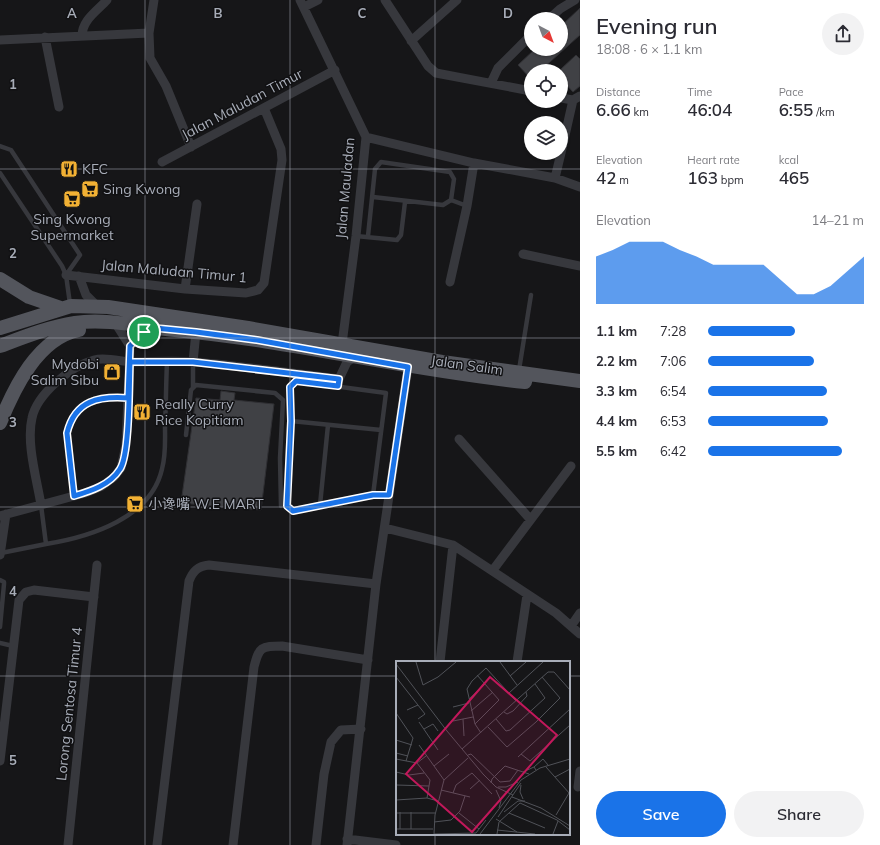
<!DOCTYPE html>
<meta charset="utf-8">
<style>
:root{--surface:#fff;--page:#f2f2f3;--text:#2b2b33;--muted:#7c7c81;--accent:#1a73e8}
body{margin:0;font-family:Mulish,"Noto Sans SC",sans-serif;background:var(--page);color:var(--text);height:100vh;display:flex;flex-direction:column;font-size:15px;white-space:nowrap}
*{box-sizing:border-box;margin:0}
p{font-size:13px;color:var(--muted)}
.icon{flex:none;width:22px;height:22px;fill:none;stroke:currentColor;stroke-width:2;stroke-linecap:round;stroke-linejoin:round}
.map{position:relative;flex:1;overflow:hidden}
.side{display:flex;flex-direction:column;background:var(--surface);width:300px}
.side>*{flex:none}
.needle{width:26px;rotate:139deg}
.controls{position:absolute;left:524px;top:12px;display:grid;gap:8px}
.controls a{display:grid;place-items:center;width:44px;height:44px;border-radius:50%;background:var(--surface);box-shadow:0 1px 3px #0004;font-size:20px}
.pin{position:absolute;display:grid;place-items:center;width:34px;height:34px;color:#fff;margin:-17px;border:2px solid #fff;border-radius:50%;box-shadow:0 1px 4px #0007}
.round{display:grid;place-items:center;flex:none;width:42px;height:42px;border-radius:21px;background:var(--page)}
.head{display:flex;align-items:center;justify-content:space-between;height:68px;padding:0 16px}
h1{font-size:22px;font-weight:600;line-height:30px}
.stats{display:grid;grid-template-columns:repeat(3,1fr);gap:6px;height:68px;padding:4px 16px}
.stats div{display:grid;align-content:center}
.stats b{font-size:17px;font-weight:600}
.stats small{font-size:11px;font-weight:400}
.stats p{font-size:11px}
.chart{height:112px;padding:8px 16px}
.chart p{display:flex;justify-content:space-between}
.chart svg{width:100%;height:72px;margin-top:4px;fill:var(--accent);opacity:.7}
.cta{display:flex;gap:8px;margin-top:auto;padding:8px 16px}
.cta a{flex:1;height:46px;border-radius:24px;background:var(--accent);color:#fff;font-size:16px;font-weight:600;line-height:46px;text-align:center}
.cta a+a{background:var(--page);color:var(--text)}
ul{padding:0 16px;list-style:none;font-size:13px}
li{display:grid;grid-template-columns:64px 48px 1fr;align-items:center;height:30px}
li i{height:10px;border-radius:5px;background:var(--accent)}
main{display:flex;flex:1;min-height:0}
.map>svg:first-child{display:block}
.building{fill:#404145;stroke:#303034}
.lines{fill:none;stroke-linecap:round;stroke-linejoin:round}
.service{stroke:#37383d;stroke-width:4.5}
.minor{stroke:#37383d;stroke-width:9}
.primary{stroke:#53555c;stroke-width:14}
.route-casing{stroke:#fff;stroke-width:8}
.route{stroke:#1a73e8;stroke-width:5}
.grid{fill:none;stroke:#a8adb8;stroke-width:1;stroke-opacity:0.55}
.labels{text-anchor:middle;stroke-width:3;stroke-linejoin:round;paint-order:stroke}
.street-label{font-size:14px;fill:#a8adb8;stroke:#111113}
.poi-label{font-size:14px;fill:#a8adb8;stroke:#111113;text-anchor:start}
.inset-road{fill:none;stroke:#505258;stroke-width:1}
.view{fill:#c2185b;fill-opacity:0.15;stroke:#c2185b;stroke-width:2}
.inset-edge{fill:none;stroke:#a8adb8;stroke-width:2}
.grid-label{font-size:13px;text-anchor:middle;font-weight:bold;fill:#a8adb8;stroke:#111113;stroke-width:3;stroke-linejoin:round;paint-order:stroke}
</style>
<main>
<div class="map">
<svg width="580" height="845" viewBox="0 0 580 845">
<rect width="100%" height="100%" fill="#161618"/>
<path class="building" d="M580,8v27l-40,36h-9v8l-13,-14 17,-16h26v-23z
M576,55l4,4v27l-7,6 -12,-13v-10z
M221,391l14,2 -1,7 40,4 -13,106 -80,-7 15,-105 24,2z"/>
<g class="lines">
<path class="service" d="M0,146l11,4 69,105 -14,20
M0,173l62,93 4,9 4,29
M451,200l16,6
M356,236l41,4 4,-5 4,-33
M368,236l7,-67 6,-7 69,10 4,7 -3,21 -8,5 -70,-8
M193,362v25
M519,370l12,-75
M296,381l90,12 -13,102 -80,16 -6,-5 4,-85 -1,-34z
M291,421l90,9
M186,435l5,-45 5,-5 79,8 8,7 -3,58 1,48
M373,495h16
M74,496l-7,-63c8,-33 32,-37 61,-35
M41,505l5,39c44,-7 105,-26 116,-75 4,-14 3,-29 3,-43 1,-21 1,-43 2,-64
M320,505l8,-80
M1,553l45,-9
M0,580l4,2v2l-4,43
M0,643l13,3"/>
<path class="minor" d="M154,0l-5,33 1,25 16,28 25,61
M300,0l66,137 -10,99 -14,108
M385,0l43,66 8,7 95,18
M304,7l14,-7
M549,19l11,-10 15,-9
M82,36c0,-16 15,-25 25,-36
M45,37l14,70
M0,40l149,-7
M411,41l46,-41
M491,83l7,-15 33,-33
M561,98l12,2
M366,137l108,26 81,15 25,9
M561,153l12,-53 7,-4
M162,162l173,-92
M555,178l6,-25
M523,254l57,12
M66,275l119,14 61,4 12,-3 6,-7 18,-123 -1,-11 -17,-41
M79,276l7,19 12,12
M450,282l17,-76 7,-43
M185,289l12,-85
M130,346l14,-14 9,-4
M193,362l3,-30
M459,439l71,80
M41,505c-4,-25 -15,-62 -9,-87 5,-24 39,-52 62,-58 11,-3 25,1 36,2 21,0 43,-2 64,0 48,4 97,11 145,17l8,-17 8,-5
M0,516l85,-23 17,-7 12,-9 7,-9 5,-23 4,-99 -14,-22
M385,528l68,17 103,68 24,21
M0,555l6,-41
M493,570l78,-104
M571,626l9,-13
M440,662l13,-117
M517,662l10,-67
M0,761l19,-161 7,-8 8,-2 60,7
M578,787l2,-16
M347,839l49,6
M68,845l29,-280
M157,845l32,-264c4,-10 9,-15 20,-16l167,19
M233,845l21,-178c5,-20 7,-21 28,-21l86,14
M316,845l8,-71 7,-32 10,-12 20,-1
M347,845l29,-261 32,-217"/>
<path class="primary" d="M0,279l29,18 32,11
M0,328l71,-22 37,1 140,21 194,34 138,19
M0,346c24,-9 49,-19 75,-23 30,-5 69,4 100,7 118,11 233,40 350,52
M0,423c14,-35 38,-85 79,-93"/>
</g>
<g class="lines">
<defs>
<path id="route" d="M144,332l-14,14 -2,52c-29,-2 -53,2 -61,35l7,63c17,-5 36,-11 46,-27 10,-15 9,-86 10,-107h63l146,17 -1,7 -42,-5 -6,6 1,34 -4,85 6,5 80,-16h16l19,-128 -151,-27 -61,-8 -41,-4 -11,4"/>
</defs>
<use href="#route" class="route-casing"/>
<use href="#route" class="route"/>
</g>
<path class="grid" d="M145,0v845M290,0v845M435,0v662M0,169h580M0,338h580M0,507h580M0,676h397M569,676h11M435,834v11"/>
<defs>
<symbol id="restaurant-square" viewBox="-11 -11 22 22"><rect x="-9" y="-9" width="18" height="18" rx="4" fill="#f2b134" stroke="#111113"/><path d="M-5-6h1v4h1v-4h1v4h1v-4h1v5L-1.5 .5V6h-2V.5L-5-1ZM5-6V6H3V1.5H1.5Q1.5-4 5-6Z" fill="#111"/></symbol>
<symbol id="supermarket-square" viewBox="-11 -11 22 22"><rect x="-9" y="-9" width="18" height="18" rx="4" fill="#f2b134" stroke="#111113"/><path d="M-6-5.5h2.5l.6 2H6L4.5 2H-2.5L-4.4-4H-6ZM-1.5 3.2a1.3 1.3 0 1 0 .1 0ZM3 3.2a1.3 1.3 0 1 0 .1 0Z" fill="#111"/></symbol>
<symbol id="shop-square" viewBox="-11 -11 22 22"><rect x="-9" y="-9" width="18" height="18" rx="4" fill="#f2b134" stroke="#111113"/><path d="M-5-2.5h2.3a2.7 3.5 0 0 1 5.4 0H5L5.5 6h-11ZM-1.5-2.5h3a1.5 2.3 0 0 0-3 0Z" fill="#111"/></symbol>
</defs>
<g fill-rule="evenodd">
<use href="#restaurant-square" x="59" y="159" width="20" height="20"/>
<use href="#supermarket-square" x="80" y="179" width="20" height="20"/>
<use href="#supermarket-square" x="62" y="189" width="20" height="20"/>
<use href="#shop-square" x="102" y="362" width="20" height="20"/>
<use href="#restaurant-square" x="132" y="402" width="20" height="20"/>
<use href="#supermarket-square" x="125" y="494" width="20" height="20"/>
</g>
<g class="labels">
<g class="street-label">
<text transform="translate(242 104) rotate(-28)" y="5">Jalan Maludan Timur</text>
<text transform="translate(345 188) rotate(-85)" y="5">Jalan Mauladan</text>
<text transform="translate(174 271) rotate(5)" y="5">Jalan Maludan Timur 1</text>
<text transform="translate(467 365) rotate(8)" y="5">Jalan Salim</text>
<text transform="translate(69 704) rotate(-84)" y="5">Lorong Sentosa Timur 4</text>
</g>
<g class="poi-label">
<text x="82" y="174">KFC</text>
<text x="103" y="194">Sing Kwong</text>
<text x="72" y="224" text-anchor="middle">Sing Kwong<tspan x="72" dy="16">Supermarket</tspan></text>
<text x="99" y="369" text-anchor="end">Mydobi<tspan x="99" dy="16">Salim Sibu</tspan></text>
<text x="155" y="409">Really Curry<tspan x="155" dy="16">Rice Kopitiam</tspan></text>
<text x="148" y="509">小谗嘴 W.E MART</text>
</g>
</g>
<g transform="translate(396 661)">
<rect width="174" height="174" fill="#161618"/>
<path class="inset-road" d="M20,1l7,23 15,-8 18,-15M104,1l17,23M0,3l51,67 36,43 13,13 17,8M90,7l30,33M114,15l16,-14M0,16l29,37 -7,5M113,32l34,-31M73,38l16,-15M57,46l16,-4M11,49l11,-5M75,50l22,-19M108,51l3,2 6,-3 14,-15 -1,-4M0,52l17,25 -7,23M67,58l1,17M100,58l10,12 4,-1 35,-32 -10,-14M57,60l20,-4M23,61l19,28M79,63l24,-24 -22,-25M92,66l19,20 29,-25 24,-24 -18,-21M28,68l9,-5 5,7M85,72l-6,-9 -8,-35 5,-8 14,-13M0,79l16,5M23,84l25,35M66,88l86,-77h6l16,18M0,92l12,3M125,93l9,7 40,-36M72,94l3,-1 29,28 10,-1 8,-11M122,96l52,-48M0,98l21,4 9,-7M21,102l13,17 -3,18M38,105l15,-12M150,106l24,27M140,109l-2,-3 9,-8 5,6M0,111l13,3 15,-2M127,111l11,-5M159,116l15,-8M95,122l1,-4 13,-13 24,8M0,124l33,1M125,124l-1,7 3,7M102,126h8l12,-5M74,128l10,-9M45,129l29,7M100,129l5,11 -2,7M57,132l3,-8 16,-12 20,21M116,136l29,11 29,18M0,139l31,-2 11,3M108,151l14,-11h7M0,152h39M63,152l20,16M113,152l36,15M160,154l13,-22M102,156l23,-34M100,158l21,13M38,161l17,-2 9,-9 5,-15M0,168h37M4,168v-17M15,168v-17M101,169l38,4M38,173l1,-19 9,-35 24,-22M38,173l42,-1 10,-13M84,173l41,-54 19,-12 30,-9M101,173l2,-12 21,-19 37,17 13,10M157,173l5,-13"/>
<path class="view" d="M94,16l67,58 -85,97 -66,-58z"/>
<rect width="174" height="174" class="inset-edge"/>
</g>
<g class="grid-label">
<text x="72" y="18">A</text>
<text x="218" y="18">B</text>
<text x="362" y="18">C</text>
<text x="508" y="18">D</text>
<text x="13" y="89">1</text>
<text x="13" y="258">2</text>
<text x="13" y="427">3</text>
<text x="13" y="596">4</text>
<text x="13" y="765">5</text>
</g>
</svg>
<div class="controls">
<a><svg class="needle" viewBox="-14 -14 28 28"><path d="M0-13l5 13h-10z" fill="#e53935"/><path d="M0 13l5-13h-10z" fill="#7c7c81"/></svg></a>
<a><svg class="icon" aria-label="locate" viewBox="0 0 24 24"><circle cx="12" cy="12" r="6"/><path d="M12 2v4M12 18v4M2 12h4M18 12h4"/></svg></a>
<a><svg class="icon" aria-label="layers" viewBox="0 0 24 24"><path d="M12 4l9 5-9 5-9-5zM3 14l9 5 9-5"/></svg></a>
</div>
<div class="pin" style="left:144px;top:332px;background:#1e9e55"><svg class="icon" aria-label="arrive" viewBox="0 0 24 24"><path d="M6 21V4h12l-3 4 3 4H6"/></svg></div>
</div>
<section class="side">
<div class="head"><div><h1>Evening run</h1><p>18:08 · 6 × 1.1 km</p></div><a class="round"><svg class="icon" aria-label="share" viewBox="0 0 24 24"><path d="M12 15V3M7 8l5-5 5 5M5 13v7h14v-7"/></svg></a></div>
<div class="stats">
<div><p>Distance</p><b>6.66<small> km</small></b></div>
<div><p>Time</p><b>46:04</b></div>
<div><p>Pace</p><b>6:55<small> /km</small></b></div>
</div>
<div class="stats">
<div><p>Elevation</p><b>42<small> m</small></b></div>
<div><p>Heart rate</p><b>163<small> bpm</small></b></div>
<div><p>kcal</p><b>465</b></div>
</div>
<div class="chart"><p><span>Elevation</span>14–21 m</p>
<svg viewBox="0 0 160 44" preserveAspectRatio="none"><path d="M0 44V15L10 11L20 6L30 6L40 6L50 11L60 15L70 20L80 20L90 20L100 20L110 29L120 38L130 38L140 33L150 24L160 15V44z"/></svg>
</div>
<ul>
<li><b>1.1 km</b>7:28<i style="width:56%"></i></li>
<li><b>2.2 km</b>7:06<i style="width:68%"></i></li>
<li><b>3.3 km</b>6:54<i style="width:76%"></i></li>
<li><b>4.4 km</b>6:53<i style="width:77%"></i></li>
<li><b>5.5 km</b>6:42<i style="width:86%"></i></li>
</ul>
<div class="cta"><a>Save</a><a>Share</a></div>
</section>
</main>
